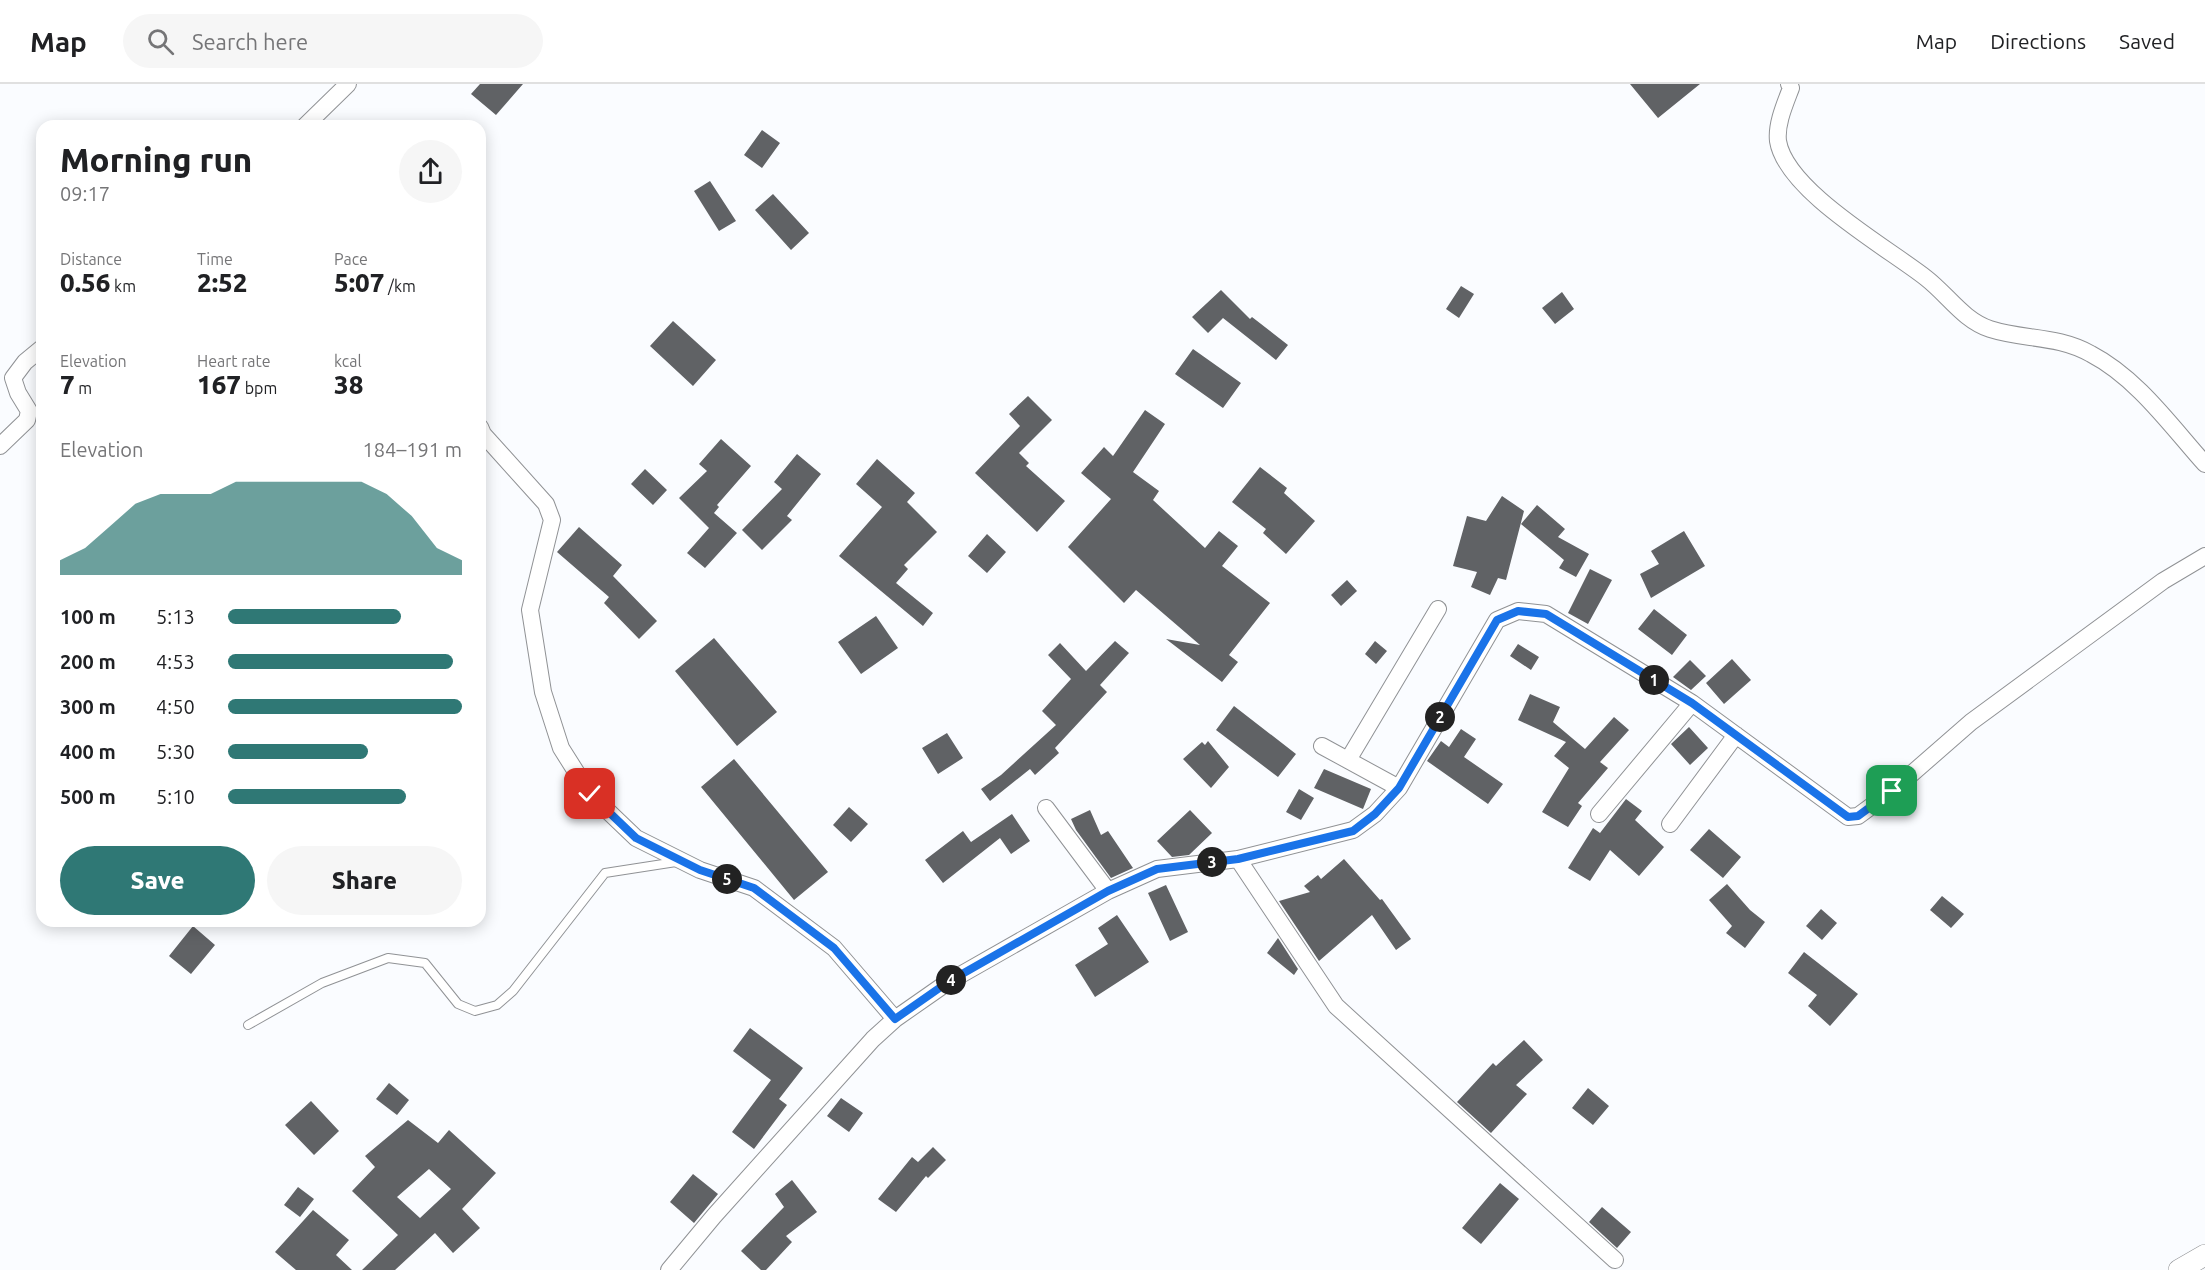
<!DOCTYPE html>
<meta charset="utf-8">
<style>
:root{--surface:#fff;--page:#f6f6f6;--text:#202124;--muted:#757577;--line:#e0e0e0;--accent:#2f7875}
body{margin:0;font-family:Ubuntu,sans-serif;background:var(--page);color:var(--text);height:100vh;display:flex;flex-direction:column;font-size:22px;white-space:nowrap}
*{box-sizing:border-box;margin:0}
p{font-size:20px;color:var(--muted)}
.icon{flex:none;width:33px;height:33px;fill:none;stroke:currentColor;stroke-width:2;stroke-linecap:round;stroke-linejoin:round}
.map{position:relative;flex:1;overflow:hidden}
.panel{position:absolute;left:36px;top:36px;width:450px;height:807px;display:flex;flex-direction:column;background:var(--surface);border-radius:18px;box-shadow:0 3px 15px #0003}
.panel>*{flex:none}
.pin{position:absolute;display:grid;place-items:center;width:51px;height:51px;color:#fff;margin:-26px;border-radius:12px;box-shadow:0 3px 9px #0006}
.km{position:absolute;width:30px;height:30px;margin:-15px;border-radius:50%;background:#222;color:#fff;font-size:16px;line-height:30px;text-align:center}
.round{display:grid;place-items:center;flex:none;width:63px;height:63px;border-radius:32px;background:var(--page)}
.headline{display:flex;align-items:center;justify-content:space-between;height:102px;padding:0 24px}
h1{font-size:33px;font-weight:800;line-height:45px}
.metrics{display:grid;grid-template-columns:repeat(3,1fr);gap:9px;height:102px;padding:6px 24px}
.metrics div{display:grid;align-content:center}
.metrics b{font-size:26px;font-weight:800}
.metrics small{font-size:16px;font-weight:400}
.metrics p{font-size:16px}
.chart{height:168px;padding:12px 24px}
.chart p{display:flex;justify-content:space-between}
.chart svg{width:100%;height:108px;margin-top:6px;fill:var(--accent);opacity:.7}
.primary-button{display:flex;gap:12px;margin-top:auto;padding:12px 24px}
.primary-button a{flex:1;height:69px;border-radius:36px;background:var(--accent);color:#fff;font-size:24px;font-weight:800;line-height:69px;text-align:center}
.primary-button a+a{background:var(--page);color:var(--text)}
ul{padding:0 24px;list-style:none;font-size:20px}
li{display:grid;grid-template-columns:96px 72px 1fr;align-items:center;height:45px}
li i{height:15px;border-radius:8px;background:var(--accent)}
header{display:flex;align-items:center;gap:36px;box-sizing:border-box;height:84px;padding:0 30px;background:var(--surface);border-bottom:2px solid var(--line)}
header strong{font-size:28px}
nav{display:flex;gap:33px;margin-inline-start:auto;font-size:21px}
.search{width:420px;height:54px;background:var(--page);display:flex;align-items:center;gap:15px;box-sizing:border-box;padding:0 21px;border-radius:33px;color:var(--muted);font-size:22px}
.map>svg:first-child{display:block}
.building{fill:#606265;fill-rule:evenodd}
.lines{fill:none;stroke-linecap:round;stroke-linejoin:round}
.service-casing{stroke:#909295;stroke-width:10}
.minor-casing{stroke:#909295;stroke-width:18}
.tertiary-casing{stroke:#909295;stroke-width:22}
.service{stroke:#fff;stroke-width:8}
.minor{stroke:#fff;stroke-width:16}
.tertiary{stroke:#fff;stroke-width:21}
.route-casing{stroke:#fff;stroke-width:12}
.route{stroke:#1a73e8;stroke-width:8}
</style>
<header>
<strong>Map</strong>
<div class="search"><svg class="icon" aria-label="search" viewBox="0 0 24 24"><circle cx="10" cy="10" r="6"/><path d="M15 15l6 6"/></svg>Search here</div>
<nav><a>Map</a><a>Directions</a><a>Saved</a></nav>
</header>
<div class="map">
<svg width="2205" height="1186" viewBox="0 0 2205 1186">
<rect width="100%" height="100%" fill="#fafcff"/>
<path class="building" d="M480,0h43l-27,31 -25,-21z
M1630,0h70l-42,34z
M762,46l18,13 -18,25 -18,-13z
M710,97l26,40 -17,10 -25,-40z
M773,110l36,39 -18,17 -36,-40z
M1461,202l13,8 -15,24 -13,-9z
M1221,206l29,29 2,-2 36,28 -12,15 -53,-42 -15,15 -16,-16z
M1562,208l12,17 -19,15 -13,-16z
M673,237l43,39 -23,26 -43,-40z
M1193,265l48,34 -18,25 -48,-34z
M1028,312l24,24 -33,33 10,10 -3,3 39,35 -28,31 -62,-59 45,-47 -11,-12z
M1145,326l20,14 -32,48 26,19 -6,9 52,48 14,-17 19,15 -16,20 48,37 -41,52 9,7 -16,20 -56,-43 34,6 -64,-55 -12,13 -56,-56 43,-48 -30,-26 23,-26 9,9z
M721,355l30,27 -34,39 2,2 -5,6 23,20 -32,35 -18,-15 22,-25 -30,-30 28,-27 -8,-7z
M797,370l24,20 -34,42 5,4 -30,30 -20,-20 40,-41 -8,-7z
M877,375l38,34 -8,9 30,30 -33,33 4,4 -12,14 37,30 -10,13 -84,-70 43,-49 -26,-23z
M1260,383l27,21 -3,5 31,28 -29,33 -23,-21 3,-4 -34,-27z
M645,385l22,21 -14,15 -22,-21z
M1502,412l22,15 -18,69 -8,-2 -8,17 -19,-8 6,-15 -24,-6 14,-50 19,5z
M1537,421l28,24 -7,8 31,17 -13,23 -17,-9 5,-8 -43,-36z
M579,443l43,38 -9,11 44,45 -18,18 -35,-36 5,-6 -52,-45z
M1684,447l21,35 -54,32 -11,-24 19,-10 -8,-13z
M987,450l19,18 -19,21 -19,-17z
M1590,485l22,11 -24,44 -20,-11z
M1347,496l10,11 -16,15 -10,-11z
M1654,525l33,26 -15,20 -34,-26z
M876,532l22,32 -37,26 -23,-32z
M714,554l63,74 -40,34 -62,-75z
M1115,557l14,12 -29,32 7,7 -52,56 4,5 -24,22 -5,-6 -40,32 -9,-12 20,-14 55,-50 -14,-14 29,-32 -23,-24 12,-12 26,28z
M1375,557l12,10 -11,13 -11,-10z
M1518,560l21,13 -8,13 -21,-14z
M1732,575l19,21 -27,24 -18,-21z
M1690,576l16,16 -15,14 -18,-13z
M1530,610l30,13 -7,15 32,27 29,-32 15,13 -29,32 8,6 -30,35 4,3 -14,21 -26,-15 27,-44 -15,-12 12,-14 -48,-22z
M1234,622l62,48 -18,23 -62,-47z
M1689,643l19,21 -18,17 -19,-21z
M1461,645l15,10 -12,18 39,27 -15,20 -61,-43 14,-20 8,6z
M947,649l16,25 -25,16 -16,-26z
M1208,657l21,26 -18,21 -28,-29 19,-17 3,3z
M734,675l94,113 -34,28 -93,-113z
M1324,685l47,20 -8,20 -49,-21z
M1299,705l15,9 -13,22 -15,-8z
M1626,715l16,12 -7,9 29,27 -25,29 -29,-26 -20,31 -22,-13 25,-40 7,5z
M849,723l19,17 -17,18 -18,-17z
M1090,726l11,25 7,-4 25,37 -22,10 -35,-48 -5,-11z
M1190,726l22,23 -23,22 -17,2 -15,-16z
M1012,730l18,27 -19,13 -11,-16 -57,45 -18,-23 38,-29 8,11z
M1709,745l32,28 -18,21 -33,-28z
M1344,775l36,41 2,-1 29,40 -15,11 -24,-35 -53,46 -40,-60 31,-9 -6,-6 14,-11 3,4z
M1727,800l23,26 15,12 -20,26 -19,-15 6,-7 -23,-26z
M1166,801l22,47 -18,9 -22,-48z
M1942,812l22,18 -13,14 -21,-18z
M1821,825l16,14 -15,17 -16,-14z
M1117,831l32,47 -54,35 -20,-32 33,-21 -10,-16z
M193,842l22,19 -24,29 -22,-18z
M1278,854l20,31 -4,6 -27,-22z
M1804,868l54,42 -28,32 -22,-20 9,-11 -29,-22z
M750,944l53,40 -24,31 8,6 -33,44 -22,-17 39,-52 -38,-29z
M1524,956l19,20 -27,25 11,9 -36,39 -34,-31 36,-39 3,3z
M389,999l20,17 -12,15 -21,-16z
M1588,1004l21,18 -16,19 -21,-17z
M841,1014l22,15 -14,19 -22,-16z
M311,1017l28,30 -25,24 -29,-30z
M408,1036l30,23 11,-13 47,43 -34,36 18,19 -27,25 -18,-20 -40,37h-33l36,-35 -46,-44 23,-24 -10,-11zM429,1085l22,20 -31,29 -23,-21z
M933,1063l13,13 -18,18 -2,-2 -30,36 -18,-13 34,-42 6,5z
M693,1090l25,20 -24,29 -24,-21z
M792,1096l25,32 -31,24 6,6 -26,28h-5l-20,-19 43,-44 -9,-13z
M1500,1099l19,16 -38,45 -19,-16z
M298,1103l16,12 -14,18 -16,-12z
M1602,1123l29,25 -14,16 -28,-26z
M313,1126l36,30 -13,15 16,15h-56l-21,-18z"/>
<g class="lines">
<defs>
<path id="service" d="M248,941l74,-42 66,-25 37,5 33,41 17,7 22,-6 16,-14 92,-118 71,-11"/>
<path id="minor" d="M1789,0l2,4c-6,16 -15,36 -13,53 8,50 110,107 148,137 22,17 37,42 64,51 34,11 67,6 101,25 46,24 80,72 114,110
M305,42l43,-42
M480,343l3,7 63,70 6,16 -22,90 13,82 18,56 29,46 46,44 64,32 54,18 80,60 61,71
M0,362l27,-26 2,-9 -11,-18 -5,-15 12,-16 17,-14
M1322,662l77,42
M1348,676l90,-151
M1046,724l62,83
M1599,730l93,-111
M1670,740l66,-89
M1238,775l98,147 279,254
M669,1186l45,-54 159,-177 22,-20 53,-37 160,-91 49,-22 81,-10 115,-29 22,-16 24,-26 98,-168 21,-9 28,3 146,89 156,114 10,-1 34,-25 79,-69 192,-141 42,-25"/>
<path id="tertiary" d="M2179,1186l26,-15"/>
</defs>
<use href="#service" class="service-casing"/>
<use href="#minor" class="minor-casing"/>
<use href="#tertiary" class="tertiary-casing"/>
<use href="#service" class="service"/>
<use href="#minor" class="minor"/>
<use href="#tertiary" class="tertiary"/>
</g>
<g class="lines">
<defs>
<path id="route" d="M590,710l46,44 64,32 54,18 80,60 61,71 53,-37 160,-91 49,-22 81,-10 115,-28 22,-17 24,-26 98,-168 21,-9 28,3 146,89 156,114 10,-1 34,-25"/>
</defs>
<use href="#route" class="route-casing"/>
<use href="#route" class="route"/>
</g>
</svg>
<div class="pin" style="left:1892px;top:707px;background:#1e9e55"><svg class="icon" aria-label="arrive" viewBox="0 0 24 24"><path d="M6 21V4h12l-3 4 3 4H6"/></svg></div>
<div class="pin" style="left:590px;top:710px;background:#d93025"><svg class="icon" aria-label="check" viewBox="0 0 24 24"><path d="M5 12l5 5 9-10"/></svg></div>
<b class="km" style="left:1654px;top:596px">1</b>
<b class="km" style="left:1440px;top:633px">2</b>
<b class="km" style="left:1212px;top:778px">3</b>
<b class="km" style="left:951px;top:896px">4</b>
<b class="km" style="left:727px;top:795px">5</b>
<section class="panel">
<div class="headline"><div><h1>Morning run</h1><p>09:17</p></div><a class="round"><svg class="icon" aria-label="share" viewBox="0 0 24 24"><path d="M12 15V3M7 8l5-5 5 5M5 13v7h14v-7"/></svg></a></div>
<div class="metrics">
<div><p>Distance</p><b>0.56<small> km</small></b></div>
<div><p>Time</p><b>2:52</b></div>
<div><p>Pace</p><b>5:07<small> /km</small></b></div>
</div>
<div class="metrics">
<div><p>Elevation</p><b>7<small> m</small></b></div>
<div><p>Heart rate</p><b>167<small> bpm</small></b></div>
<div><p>kcal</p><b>38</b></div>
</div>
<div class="chart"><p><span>Elevation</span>184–191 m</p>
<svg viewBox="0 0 160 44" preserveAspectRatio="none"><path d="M0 44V38L10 33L20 24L30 15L40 11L50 11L60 11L70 6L80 6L90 6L100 6L110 6L120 6L130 11L140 20L150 33L160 38V44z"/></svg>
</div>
<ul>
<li><b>100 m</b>5:13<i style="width:74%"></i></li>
<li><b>200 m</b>4:53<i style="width:96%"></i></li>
<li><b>300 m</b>4:50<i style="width:100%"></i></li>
<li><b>400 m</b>5:30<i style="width:60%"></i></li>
<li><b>500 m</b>5:10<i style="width:76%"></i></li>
</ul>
<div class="primary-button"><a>Save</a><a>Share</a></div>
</section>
</div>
